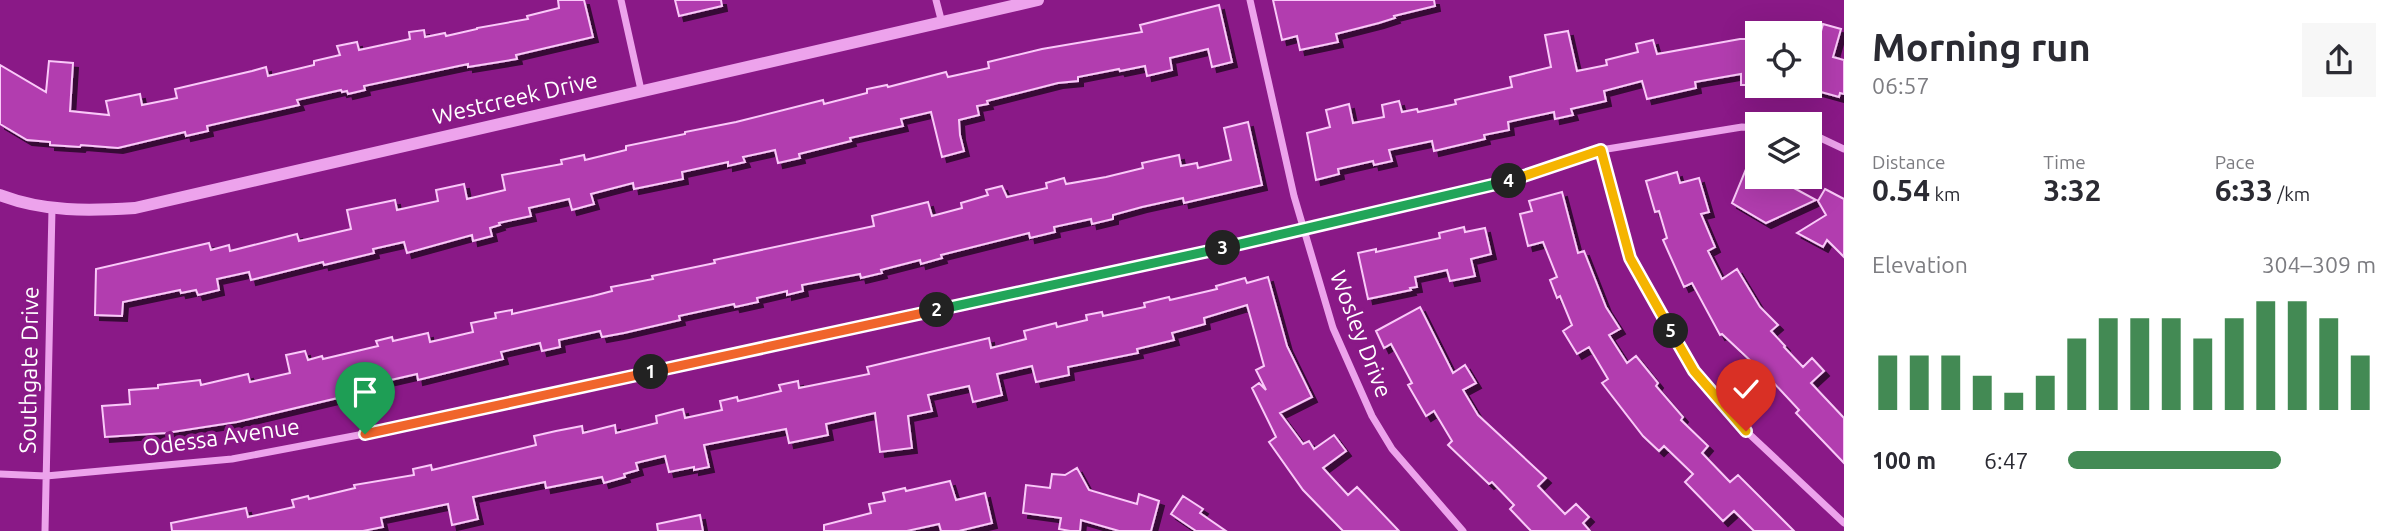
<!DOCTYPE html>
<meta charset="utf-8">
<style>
:root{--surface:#fff;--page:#f7f7f7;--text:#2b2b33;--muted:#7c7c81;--accent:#438a54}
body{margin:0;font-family:Ubuntu,sans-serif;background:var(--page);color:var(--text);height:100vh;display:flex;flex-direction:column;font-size:26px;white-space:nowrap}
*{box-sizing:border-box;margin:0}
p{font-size:23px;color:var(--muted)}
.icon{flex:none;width:38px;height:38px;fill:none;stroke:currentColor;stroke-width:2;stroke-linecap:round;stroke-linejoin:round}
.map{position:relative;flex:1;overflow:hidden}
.details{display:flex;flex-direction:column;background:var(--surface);width:560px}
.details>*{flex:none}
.buttons{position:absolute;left:1745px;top:21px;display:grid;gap:14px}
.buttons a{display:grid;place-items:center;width:77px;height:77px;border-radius:0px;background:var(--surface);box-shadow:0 7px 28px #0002;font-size:35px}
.pin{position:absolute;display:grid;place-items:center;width:60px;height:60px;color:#fff;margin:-72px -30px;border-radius:50% 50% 50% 0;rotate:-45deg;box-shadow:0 0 7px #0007}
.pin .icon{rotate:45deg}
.km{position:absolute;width:35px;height:35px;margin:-18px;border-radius:50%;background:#222;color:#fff;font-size:19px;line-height:35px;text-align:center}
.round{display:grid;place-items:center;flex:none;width:74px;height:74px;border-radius:0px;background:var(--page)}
.headline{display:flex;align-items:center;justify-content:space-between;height:119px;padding:0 28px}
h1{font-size:38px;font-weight:700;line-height:52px}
.stats{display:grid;grid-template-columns:repeat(3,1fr);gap:10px;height:119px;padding:7px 28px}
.stats div{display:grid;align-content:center}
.stats b{font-size:30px;font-weight:700}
.stats small{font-size:19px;font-weight:400}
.stats p{font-size:19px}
.chart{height:196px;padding:14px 28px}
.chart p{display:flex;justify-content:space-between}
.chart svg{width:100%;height:126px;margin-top:7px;stroke:var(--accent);stroke-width:6}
ul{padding:0 28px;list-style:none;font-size:23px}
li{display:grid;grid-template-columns:112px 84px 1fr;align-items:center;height:52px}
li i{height:18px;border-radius:9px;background:var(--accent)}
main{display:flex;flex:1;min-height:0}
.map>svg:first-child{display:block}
.building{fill:#b23eaf;stroke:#fac9f9;stroke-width:2;filter:url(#shadow)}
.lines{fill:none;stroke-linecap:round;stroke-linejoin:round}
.minor{stroke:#eda3ec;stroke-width:7}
.tertiary{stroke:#eda3ec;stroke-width:12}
.split-1-casing{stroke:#fff;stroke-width:14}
.split-2-casing{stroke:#fff;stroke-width:14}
.split-3-casing{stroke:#fff;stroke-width:14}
.split-4-casing{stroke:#fff;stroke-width:14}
.split-5-casing{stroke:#fff;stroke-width:14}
.split-6-casing{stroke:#fff;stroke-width:14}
.split-1{stroke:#f0652b;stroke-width:9}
.split-2{stroke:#f0652b;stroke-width:9}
.split-3{stroke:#22a559;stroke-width:9}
.split-4{stroke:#22a559;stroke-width:9}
.split-5{stroke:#f5b400;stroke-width:9}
.split-6{stroke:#f5b400;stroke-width:9}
.labels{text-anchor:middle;stroke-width:7;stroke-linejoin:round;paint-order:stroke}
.street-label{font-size:23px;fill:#fff;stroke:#8a1987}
</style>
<main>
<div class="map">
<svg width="1844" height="531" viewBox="0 0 1844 531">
<defs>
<filter id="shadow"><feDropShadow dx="5" dy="5" stdDeviation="0" flood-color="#0009"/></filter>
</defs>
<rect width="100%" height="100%" fill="#8a1987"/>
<path class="building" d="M558,0h26l9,37 -77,18 1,4 -49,8v-3l-104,22 1,4 -17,4 -1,-3 -5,1 -1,-2 -44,10 2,5 -92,21 1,5 -22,5 -1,-4 -67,16 -37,-3 -1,2 -30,-2v-3l-23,-2 -27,-16v-59l46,27 3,-31 24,2 -3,48 39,4 -3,-14 34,-7 2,11 35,-7 -2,-9 77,-18 14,-4 2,9 46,-11v-4l26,-6 -3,-9 20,-4 2,8 51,-11 -1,-7 15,-2 1,7 20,-4 1,3 31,-7v-1l51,-9 -1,-3 32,-8z
M675,0h46l1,6 -43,10z
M1273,0h161l1,6 -41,10 1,2 -16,5 -43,11 2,8 -38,8 -3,-14 -15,4z
M1219,5l13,57 -20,5 -4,-18 -38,9 2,12 -25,6 -2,-10 -25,5 -1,-2 -41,8v4l-20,2 -71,18 1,3 -11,2 2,9 -20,5 1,15 4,16 -22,6 -11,-45 -30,7 2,7 -53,12 1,3 -52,13 1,4 -22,5 -3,-13 -32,7 2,5 -17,4v-4l-46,10 1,7 -49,10 -1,-6 -42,11 3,10 -22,6 -3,-11 -40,9 2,8 -32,7 1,2 -10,3 2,8 -19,5 -1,-6 -65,18 -3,-11 -31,7 1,4 -50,12 -1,-3 -72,18 -2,-8 -32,7 2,11 -21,5 -2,-5 -15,3 -1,-3 -57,12 -1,14 -27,-1 1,-46 113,-26 2,7 18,-5 1,6 67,-17 2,7 52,-12 -4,-19 48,-10 2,10 41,-9 -2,-11 28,-6 3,15 38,-9 -3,-15 60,-11 -1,-4 23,-5 1,5 41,-10v-4l59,-12v-2l51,-10 87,-22 1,4 43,-11v-4l20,-4 1,2 58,-15 2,5 41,-9 -1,-6 54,-13 100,-17 -2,-7z
M1823,24l18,5 -8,28 11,3v34l-4,-1 -1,4 -29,-8v-18z
M1568,31l9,40 30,-6 -1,-5 32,-8 -2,-8 17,-4 4,14 83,-15h17v46h-16v-11l-46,8 1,6 -49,11 -5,-18 -38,10 2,10 -35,8 2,6 -18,4 -1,-7 -46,10 1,8 -25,5 1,4 -51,12 -2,-10 -43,9 3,11 -18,4 -1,-4 -35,8 1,5 -23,6 -9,-47 23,-6 -4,-17 23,-6 4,19 31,-6 -2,-12 17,-4 3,11 15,-3 1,3 38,-8 -1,-4 57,-13 -2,-10 41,-10 -6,-32z
M1248,122l14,63 -78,18 -1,-5 -41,9 -29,8v4l-21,5 -1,-5 -37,8 1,5 -25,6 -1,-5 -88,22 1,3 -21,6 -1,-4 -39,10 1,3 -21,5 -1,-4 -58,11 1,6 -16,4v-4l-30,7 1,4 -23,5 -1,-3 -55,12 1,4 -56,13 -22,4 -2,-6 -41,9 1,7 -18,4 -2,-8 -39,9 2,7 -85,21 -1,-6 -35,8 2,5 -147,35 -71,11 -61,4 -3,-31 28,-2 -1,-14 29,-2v-3l42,-5 1,5 47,-11 2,8 40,-9 -4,-18 19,-4 3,9 14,-4 1,3 55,-13 -2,-5 16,-4 1,4 35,-8 2,9 43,-10 -2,-9 25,-5 -1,-5 17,-3v4l81,-18 19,-5 -1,-4 42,-8 -1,-3 63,-13 -1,-3 160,-34 -2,-10 56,-14 4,14 30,-8 -1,-5 27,-8 -2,-5 16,-4 5,11 40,-9 -1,-5 18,-5 2,6 40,-7 37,-9 -1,-5 37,-8 2,11 16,-3 1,5 33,-8 -7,-32z
M1746,169l11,5v3h21l16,6 -2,4 24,13 -50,23 -34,-20z
M1677,172l3,11 19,-5 10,34 -8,2 14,33 -7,4 14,28 15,-10 23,38 18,18 -7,6 14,15 -1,1 19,20 9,-9 12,13 -13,12 33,35v45l-48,-50 3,-3 -28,-30 -49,-46 -2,1 -28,-52 -8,4 -21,-47 4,-2 -8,-27 -4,1 -9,-31z
M1825,189l19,10v58l-17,-17 -4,7 -26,-14 29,-18 -8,-14z
M1562,192l16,61 6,-2 22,56 14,22 -11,6 18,28 9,-7 22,27 -2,3 27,31 -2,3 27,26 -6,7 28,29 8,-7 56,56h-40l-20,-20 -11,10 -38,-39 8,-8 -29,-28 -5,5 -16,-15 -41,-53 6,-4 -19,-32 -12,7 -14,-23 9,-6 -12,-29 -3,2 -7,-18 7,-3 -14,-35 -15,4 -8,-32 12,-3 -3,-10z
M1464,227l1,5 20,-4 6,26 -20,5 4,17 -25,5 -3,-11 -32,7 2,10 -7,1 1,2 -43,9 -10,-46 18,-4v3l64,-14 -1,-5z
M1268,277l19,69 25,51 -32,16 23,31 6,-3 5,8 20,-14 12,16 -23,17 25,27 9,-8 42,44h-56l-40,-41 -34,-48 7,-5 -24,-49 7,-5 7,7 -10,-20 8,-4 -17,-61 -43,13 1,6 -33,9 2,7 -37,9 1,4 -70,14 1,8 -33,7 -4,-16 -35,8 5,21 -29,7 -4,-16 -41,9 4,16 -24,5 4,32 -32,4 -5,-39 -49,11 2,11 -39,8 -3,-14 -82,16 5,22 -15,3v-3l-25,5 -4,-16 -29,7 2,7 -14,4 1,3 -21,6 -2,-6 -56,11 -1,-6 -72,15 5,22 -26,6 -4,-21 -67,14 2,9 -20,4h-191l-1,-8 75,-15 2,9 46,-10 -2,-7 16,-4 1,3 46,-11 -1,-3 60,-10 -1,-6 18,-4 1,5 104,-25 -2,-9 22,-5 26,-5 1,7 32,-8 1,8 41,-10 -1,-7 27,-7 2,9 37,-8 -2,-9 17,-4 1,4 43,-10 -2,-6 19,-4 1,7 70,-14 -2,-7 122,-29 2,10 35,-9 -2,-8 32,-8 1,4 30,-7 -1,-5 16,-3 1,4 42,-9 -1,-4 25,-6 1,3 47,-11 -1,-3 29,-8 2,5z
M1420,307l33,66 12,-8 11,18 -13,7 15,25 68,63 -8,8 27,28 11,-10 13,13 -6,6 7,8h-59l-21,-22 4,-4 -22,-23 -3,2 -41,-39 4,-4 -18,-30 -8,5 -18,-31 4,-2 -21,-39 -7,4 -8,-17z
M1077,468l12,22 48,14 2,-10 20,7 -8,30h-32l-38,-11 -1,11h-10l-11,-2 2,-11 -38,-5 3,-28 24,3 2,-14 13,1z
M950,481l6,19 29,-7 7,30 -33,8h-18l-2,-7 -32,7h-83v-6l47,-12 -2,-9 16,-3 -2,-8 22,-5 1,3z
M1183,496l20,13 -3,4 26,18h-30l-25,-17z
M700,515l3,16h-45l-1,-7z"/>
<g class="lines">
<path class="minor" d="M621,0l20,90
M936,0l6,23
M1250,0l44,196 39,132 39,88 20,33 71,82
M1810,133l34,16
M1601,150l29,108 64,113 52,60 98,92
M0,474l46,2 186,-17 132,-25 940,-203 198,-48 99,-33 141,-23 15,1
M45,531l7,-322"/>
<path class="tertiary" d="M0,195c45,17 88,16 135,13l903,-208"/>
</g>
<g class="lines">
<defs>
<path id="split-1" d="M365,434l286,-62"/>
<path id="split-2" d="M651,372l286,-62"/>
<path id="split-3" d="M937,310l286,-62"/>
<path id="split-4" d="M1223,248l286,-67"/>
<path id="split-5" d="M1509,181l92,-31 29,108 41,73"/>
<path id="split-6" d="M1671,331l23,40 52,60"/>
</defs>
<use href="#split-1" class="split-1-casing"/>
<use href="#split-2" class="split-2-casing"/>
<use href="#split-3" class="split-3-casing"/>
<use href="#split-4" class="split-4-casing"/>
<use href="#split-5" class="split-5-casing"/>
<use href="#split-6" class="split-6-casing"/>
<use href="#split-1" class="split-1"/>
<use href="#split-2" class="split-2"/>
<use href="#split-3" class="split-3"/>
<use href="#split-4" class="split-4"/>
<use href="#split-5" class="split-5"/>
<use href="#split-6" class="split-6"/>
</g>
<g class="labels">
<g class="street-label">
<text transform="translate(515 98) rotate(-13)" y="8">Westcreek Drive</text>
<text transform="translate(1361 334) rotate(69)" y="8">Wosley Drive</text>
<text transform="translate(29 370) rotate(-89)" y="8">Southgate Drive</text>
<text transform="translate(221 437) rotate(-8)" y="8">Odessa Avenue</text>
</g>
</g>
</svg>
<div class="buttons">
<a><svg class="icon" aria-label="locate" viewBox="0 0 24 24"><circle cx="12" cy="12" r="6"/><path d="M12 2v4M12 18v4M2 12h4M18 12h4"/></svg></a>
<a><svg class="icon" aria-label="layers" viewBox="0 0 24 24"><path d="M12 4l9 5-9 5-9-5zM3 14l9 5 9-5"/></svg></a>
</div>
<div class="pin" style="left:365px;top:434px;background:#1e9e55"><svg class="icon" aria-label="arrive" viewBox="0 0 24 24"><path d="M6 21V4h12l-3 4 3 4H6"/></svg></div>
<div class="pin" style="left:1746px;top:431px;background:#d93025"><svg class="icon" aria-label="check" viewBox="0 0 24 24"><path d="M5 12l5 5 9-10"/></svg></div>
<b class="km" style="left:651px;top:372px">1</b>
<b class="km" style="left:937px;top:310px">2</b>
<b class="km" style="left:1223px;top:248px">3</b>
<b class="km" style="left:1509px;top:181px">4</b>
<b class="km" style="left:1671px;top:331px">5</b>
</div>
<section class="details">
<div class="headline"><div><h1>Morning run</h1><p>06:57</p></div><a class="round"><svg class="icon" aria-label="share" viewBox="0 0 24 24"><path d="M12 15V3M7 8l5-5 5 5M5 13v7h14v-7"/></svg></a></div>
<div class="stats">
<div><p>Distance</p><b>0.54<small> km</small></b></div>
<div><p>Time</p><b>3:32</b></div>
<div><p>Pace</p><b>6:33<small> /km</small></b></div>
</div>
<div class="chart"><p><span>Elevation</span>304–309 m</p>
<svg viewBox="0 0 160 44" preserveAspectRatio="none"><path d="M5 44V25M15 44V25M25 44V25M35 44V32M45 44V38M55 44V32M65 44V19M75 44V12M85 44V12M95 44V12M105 44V19M115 44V12M125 44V6M135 44V6M145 44V12M155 44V25"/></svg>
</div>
<ul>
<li><b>100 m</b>6:47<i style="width:69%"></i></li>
</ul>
</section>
</main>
